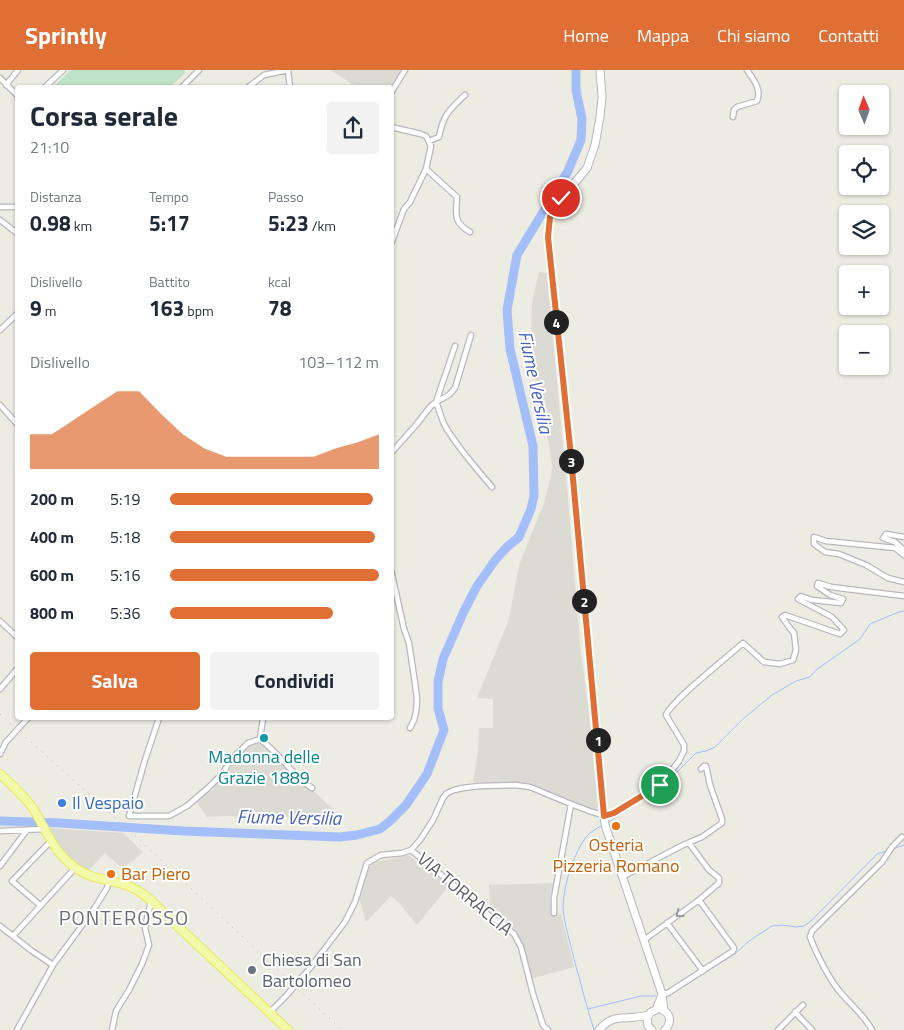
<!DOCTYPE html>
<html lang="it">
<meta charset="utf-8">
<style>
:root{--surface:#fff;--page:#f2f2f3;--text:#1f2937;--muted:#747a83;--accent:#df6f35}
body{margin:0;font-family:"Titillium Web",sans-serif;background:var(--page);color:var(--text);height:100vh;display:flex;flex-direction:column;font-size:19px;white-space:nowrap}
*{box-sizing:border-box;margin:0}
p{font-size:16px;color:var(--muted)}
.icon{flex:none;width:28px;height:28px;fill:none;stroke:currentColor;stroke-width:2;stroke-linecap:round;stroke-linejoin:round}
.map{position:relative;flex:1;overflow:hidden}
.sheet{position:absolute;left:15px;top:15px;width:379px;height:635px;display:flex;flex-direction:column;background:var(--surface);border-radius:5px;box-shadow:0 1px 4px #0004}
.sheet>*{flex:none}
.needle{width:32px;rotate:358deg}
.controls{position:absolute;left:839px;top:15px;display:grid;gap:10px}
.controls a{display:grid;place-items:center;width:50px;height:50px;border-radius:5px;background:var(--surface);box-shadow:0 1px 4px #0004;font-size:25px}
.pin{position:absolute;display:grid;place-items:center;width:42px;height:42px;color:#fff;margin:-21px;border:2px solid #fff;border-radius:50%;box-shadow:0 1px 5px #0007}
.km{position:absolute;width:25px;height:25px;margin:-12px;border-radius:50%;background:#222;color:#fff;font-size:14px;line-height:25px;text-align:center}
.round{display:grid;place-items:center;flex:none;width:52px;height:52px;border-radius:5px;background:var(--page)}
.overview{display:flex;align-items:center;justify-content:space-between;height:85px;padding:0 15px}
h1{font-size:28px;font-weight:700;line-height:38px}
.metrics{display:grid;grid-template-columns:repeat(3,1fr);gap:8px;height:85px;padding:5px 15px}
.metrics div{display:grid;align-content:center}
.metrics b{font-size:21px;font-weight:700}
.metrics small{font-size:14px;font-weight:400}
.metrics p{font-size:14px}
.chart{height:140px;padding:10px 15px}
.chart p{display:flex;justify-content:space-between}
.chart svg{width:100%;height:90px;margin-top:5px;fill:var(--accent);opacity:.7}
.action{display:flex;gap:10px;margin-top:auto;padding:10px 15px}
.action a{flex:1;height:58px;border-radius:5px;background:var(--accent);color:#fff;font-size:20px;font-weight:700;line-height:58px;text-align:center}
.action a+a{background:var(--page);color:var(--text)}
ul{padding:0 15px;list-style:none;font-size:16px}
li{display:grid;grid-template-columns:80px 60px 1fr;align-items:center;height:38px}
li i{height:12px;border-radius:6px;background:var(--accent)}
header{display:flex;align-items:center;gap:30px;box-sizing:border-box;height:70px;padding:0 25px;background:var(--accent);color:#fff}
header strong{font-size:24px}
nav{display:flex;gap:28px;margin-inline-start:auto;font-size:18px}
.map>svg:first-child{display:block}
.industrial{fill:#dbdbd4}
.green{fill:#bfe3c9}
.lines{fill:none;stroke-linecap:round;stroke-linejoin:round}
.stream{stroke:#a4befa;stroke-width:1}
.river{stroke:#a4befa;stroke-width:9}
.street-casing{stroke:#b7b8be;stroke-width:7}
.secondary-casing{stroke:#b8b9c0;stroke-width:9}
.primary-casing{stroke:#e9e75e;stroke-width:10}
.street{stroke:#fff;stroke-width:4.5}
.secondary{stroke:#fff;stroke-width:7}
.primary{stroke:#f2faa9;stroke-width:8}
.rail{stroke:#b5b5b6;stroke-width:1;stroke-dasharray:1 6;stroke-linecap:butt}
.oneway{stroke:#9c9da1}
.route-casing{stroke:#fff;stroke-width:10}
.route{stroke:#df6f35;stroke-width:6}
.culture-dot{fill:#0f9aa8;stroke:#fff;stroke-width:2}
.shop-dot{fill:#3f7fe0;stroke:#fff;stroke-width:2}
.food-dot{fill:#e8710a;stroke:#fff;stroke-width:2}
.worship-dot{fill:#6b7280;stroke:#fff;stroke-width:2}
.labels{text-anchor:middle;stroke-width:4;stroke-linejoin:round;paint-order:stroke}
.culture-label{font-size:18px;fill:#0d838f;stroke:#fff}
.shop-label{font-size:18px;fill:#366cbe;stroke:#fff;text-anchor:start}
.food-label{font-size:18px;fill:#c56008;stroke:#fff}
.street-label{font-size:18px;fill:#5a5c62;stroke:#fff}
.worship-label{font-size:18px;fill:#5b616d;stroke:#fff;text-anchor:start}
.water-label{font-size:19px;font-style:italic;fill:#4962bc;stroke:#fff}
.quarter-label{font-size:20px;letter-spacing:1px;fill:#6b6d74;stroke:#fff}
</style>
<header>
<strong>Sprintly</strong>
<nav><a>Home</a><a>Mappa</a><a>Chi siamo</a><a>Contatti</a></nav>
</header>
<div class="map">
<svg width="904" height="960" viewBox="0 0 904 960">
<rect width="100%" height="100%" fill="#ecece2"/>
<path class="industrial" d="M330,0h72l-11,20v-2l-34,-1z
M539,202l8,1 16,175 4,38 13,159 9,68 9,95 -5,2 -65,-27 -55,-1 5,-30 1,-24h14v-29l-16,-1 32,-79 10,-54 25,-62 7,-27 1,-10 -2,-16 -17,-79 -2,-19 1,-50z
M255,672l6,1 5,3 38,40 12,7 19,18 -5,4 -40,2 -31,1 -31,-2 -21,1 -11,-16 10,-8 8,-3 -1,-4 8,-5 9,-12 2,-8z
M49,758l74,5 20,19 -11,10 -1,-1 -8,8 -18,-16 -18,19 -22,-16 -8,-13z
M408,785l39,29v4l-30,37 -18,-22 -8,-7 -25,26 -7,-25 4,-13 3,-13 5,-6 5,-3 24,-5z
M553,813l-3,15 1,18 10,-2 13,53 -43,12 -12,-41 -29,-24 -1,-29z"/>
<path class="green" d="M71,0h114v3l-15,14h-117z"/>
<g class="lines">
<path class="stream" d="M609,752l51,-33 36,-36 10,-2 9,-4 28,-28 29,-24 24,-14 14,-4 6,-7 44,-31 10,-15 29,-12 5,-1
M893,779l11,-4
M666,926h2l68,-43 13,-12 23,-15 10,-1 14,2 8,-1 7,-5 66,-67 10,-3
M588,939l53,-13h15
M594,960c-8,-24 -13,-47 -20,-71 -3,-14 -11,-39 -11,-53 1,-22 10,-51 23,-69 4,-5 10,-8 15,-11"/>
<path class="river" d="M0,751l59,2 124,8 157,6 17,-2 23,-6 9,-7 17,-17 21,-31 17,-44 -6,-22v-26l5,-23 21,-48 13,-25 19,-27 11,-12 12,-10 12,-28 3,-13 -1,-50 -23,-97 -3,-39 10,-55 51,-84 13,-31 1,-21 -6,-29v-20"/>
<defs>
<path id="street" d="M288,0l2,18
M0,8l18,18
M6,15l12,-15
M44,18l19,-18
M181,18l18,-18
M247,18l17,-13 24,-5
M391,23l14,-23
M733,47l1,-7 3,-3 20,-6c5,-12 -4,-22 -10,-31
M391,57l30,7 5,2 5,10 -5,23 -16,33 -6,7 -13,35
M429,71l10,-4c4,-22 10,-27 26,-42
M426,99l31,28c-1,18 -4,25 13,35
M0,137h18
M0,150l18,14
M0,260l18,-17
M471,265l-16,53 -6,7 -13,7c3,7 5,15 8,22 12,22 32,44 48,63
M0,335l18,20
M391,383l25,-28 14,-18 6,-5 19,-56
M904,467l-18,-3 -3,4 12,4 9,8
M904,485l-9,-7 -69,-7 -12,-4v7l11,8 14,2 27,11 22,13 16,4
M391,500l13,59 5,14 6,40 2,16 -1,13 -2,8 -4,8
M0,551l18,17
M0,619l18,-21
M159,648l-14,42 -16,56h40l18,-10 21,-18 15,-15 8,-14 10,-9 7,-7 12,-4 3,-21
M260,669c20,15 32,36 52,49
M0,684l6,-12 22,-24
M0,761l44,-2
M411,780l62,51 15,14 14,9 12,10 7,13 12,47 10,31 5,5
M0,796l27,-36
M622,807l61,-32 19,-8 20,-14v-4l-12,-34 -4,-19h-2l-3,3
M41,836l-29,-25 39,-40
M554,843v-15l17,-94
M667,853l36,48
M0,856l32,25 21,14
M13,866l62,-68
M644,870l55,-40 20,-17v-5l-10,-8 -20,-27
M662,924l6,-1 65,-42 1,-3 -35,-48
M270,942l16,-16 24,-28 35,-46 10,-20 12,-39 14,-8 21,-2 9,-3 9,-10 13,-20 10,-22 4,-5 7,-3 9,-2 16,-2 36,-1 15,2 41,17 21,8 12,3 10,-2 46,-28 19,-24 5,-10v-6l-18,-30c5,-14 63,-59 77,-72l21,19 16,2 13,-4 3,-10 -2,-17 -5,-6 -7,-10 3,-2 55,19 4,-4 -12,-13 -34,-18 3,-3 11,4 29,3 2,-4 -13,-4 -13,-9 1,-3 13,4 73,9
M795,942l17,18
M17,960l36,-65 41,-56 13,-21 2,-7
M112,960l4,-19 13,-21 13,-26 7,-19 -4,-17 6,-27
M778,960l25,-25
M872,960c-8,-15 -20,-24 -31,-37 -11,-12 -25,-40 -31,-56l2,-6 70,-69 10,-15 10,-10"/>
<path id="secondary" d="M600,0l2,27 -2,20 -5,28 -8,23 -26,31 -11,18 -2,20 22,209 35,379 57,169 2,17
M661,939c10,4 11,14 4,21
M599,960c13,-15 20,-11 37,-13 4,0 9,-1 13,-2
M652,960l-4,-4 -1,-9 4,-5 5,-2 5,-13"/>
<path id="primary" d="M0,704c12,11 25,22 34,36 12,20 20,42 39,56 20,16 39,12 60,22 13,6 25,19 35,29l120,113"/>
</defs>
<use href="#street" class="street-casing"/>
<use href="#secondary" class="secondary-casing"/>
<use href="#primary" class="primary-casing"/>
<use href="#street" class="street"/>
<use href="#secondary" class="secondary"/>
<use href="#primary" class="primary"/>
<path class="rail" d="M0,644l132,119 210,197"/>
</g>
<defs><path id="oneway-chevron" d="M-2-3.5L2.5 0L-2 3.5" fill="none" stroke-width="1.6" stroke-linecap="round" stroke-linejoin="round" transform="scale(1.25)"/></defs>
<use class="oneway" href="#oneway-chevron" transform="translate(679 844) rotate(143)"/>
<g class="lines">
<defs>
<path id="route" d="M561,128l-11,19 -2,20 22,209 34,370 10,-3 46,-28"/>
</defs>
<use href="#route" class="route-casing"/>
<use href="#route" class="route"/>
</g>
<circle class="culture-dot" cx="264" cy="668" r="5"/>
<circle class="shop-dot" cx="62" cy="733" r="5"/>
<g class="food-dot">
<circle cx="616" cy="756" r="5"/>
<circle cx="111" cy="804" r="5"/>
</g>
<circle class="worship-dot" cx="252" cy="900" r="5"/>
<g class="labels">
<g class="culture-label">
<text x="264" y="693">Madonna delle<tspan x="264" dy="21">Grazie 1889</tspan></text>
</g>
<g class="shop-label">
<text x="72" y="739">Il Vespaio</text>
</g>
<g class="food-label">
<text x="616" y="781">Osteria<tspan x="616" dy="21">Pizzeria Romano</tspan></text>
<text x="121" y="810" text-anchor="start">Bar Piero</text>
</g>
<g class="street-label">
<text transform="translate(465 824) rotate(40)" y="6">VIA TORRACCIA</text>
</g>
<g class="worship-label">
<text x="262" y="896">Chiesa di San<tspan x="262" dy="21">Bartolomeo</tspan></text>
</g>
<g class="water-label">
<text transform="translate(536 312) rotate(78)" y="7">Fiume Versilia</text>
<text transform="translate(289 747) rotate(1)" y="7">Fiume Versilia</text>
</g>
<g class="quarter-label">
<text x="124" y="855">PONTEROSSO</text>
</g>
</g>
</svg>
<div class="controls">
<a><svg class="needle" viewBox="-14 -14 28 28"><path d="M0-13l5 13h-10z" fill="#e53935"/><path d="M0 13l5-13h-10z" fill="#747a83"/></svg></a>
<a><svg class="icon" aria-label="locate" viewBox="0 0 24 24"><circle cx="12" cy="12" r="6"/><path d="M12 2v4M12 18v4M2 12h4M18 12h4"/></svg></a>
<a><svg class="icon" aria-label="layers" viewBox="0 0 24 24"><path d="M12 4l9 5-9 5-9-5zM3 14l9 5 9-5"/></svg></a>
<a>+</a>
<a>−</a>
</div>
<div class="pin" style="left:660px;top:715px;background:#1e9e55"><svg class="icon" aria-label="arrive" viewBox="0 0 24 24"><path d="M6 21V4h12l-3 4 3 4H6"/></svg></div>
<div class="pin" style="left:561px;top:128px;background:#d93025"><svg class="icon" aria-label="check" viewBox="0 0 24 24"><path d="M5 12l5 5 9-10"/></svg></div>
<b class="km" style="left:598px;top:670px">1</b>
<b class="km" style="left:584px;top:531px">2</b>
<b class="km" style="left:571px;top:391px">3</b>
<b class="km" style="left:556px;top:252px">4</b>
<section class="sheet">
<div class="overview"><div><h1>Corsa serale</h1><p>21:10</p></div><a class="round"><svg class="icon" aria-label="share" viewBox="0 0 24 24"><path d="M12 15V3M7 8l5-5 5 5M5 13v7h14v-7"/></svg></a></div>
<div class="metrics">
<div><p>Distanza</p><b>0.98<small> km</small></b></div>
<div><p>Tempo</p><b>5:17</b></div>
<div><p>Passo</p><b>5:23<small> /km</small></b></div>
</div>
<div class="metrics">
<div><p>Dislivello</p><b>9<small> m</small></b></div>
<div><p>Battito</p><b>163<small> bpm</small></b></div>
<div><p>kcal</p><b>78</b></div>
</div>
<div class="chart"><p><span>Dislivello</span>103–112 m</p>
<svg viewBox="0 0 160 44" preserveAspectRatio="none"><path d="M0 44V27L10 27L20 20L30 13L40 6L50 6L60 17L70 27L80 34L90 38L100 38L110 38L120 38L130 38L140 34L150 31L160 27V44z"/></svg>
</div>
<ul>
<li><b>200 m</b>5:19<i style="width:97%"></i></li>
<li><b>400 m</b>5:18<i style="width:98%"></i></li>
<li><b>600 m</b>5:16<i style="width:100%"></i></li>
<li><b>800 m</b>5:36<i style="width:78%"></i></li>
</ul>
<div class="action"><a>Salva</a><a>Condividi</a></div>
</section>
</div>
